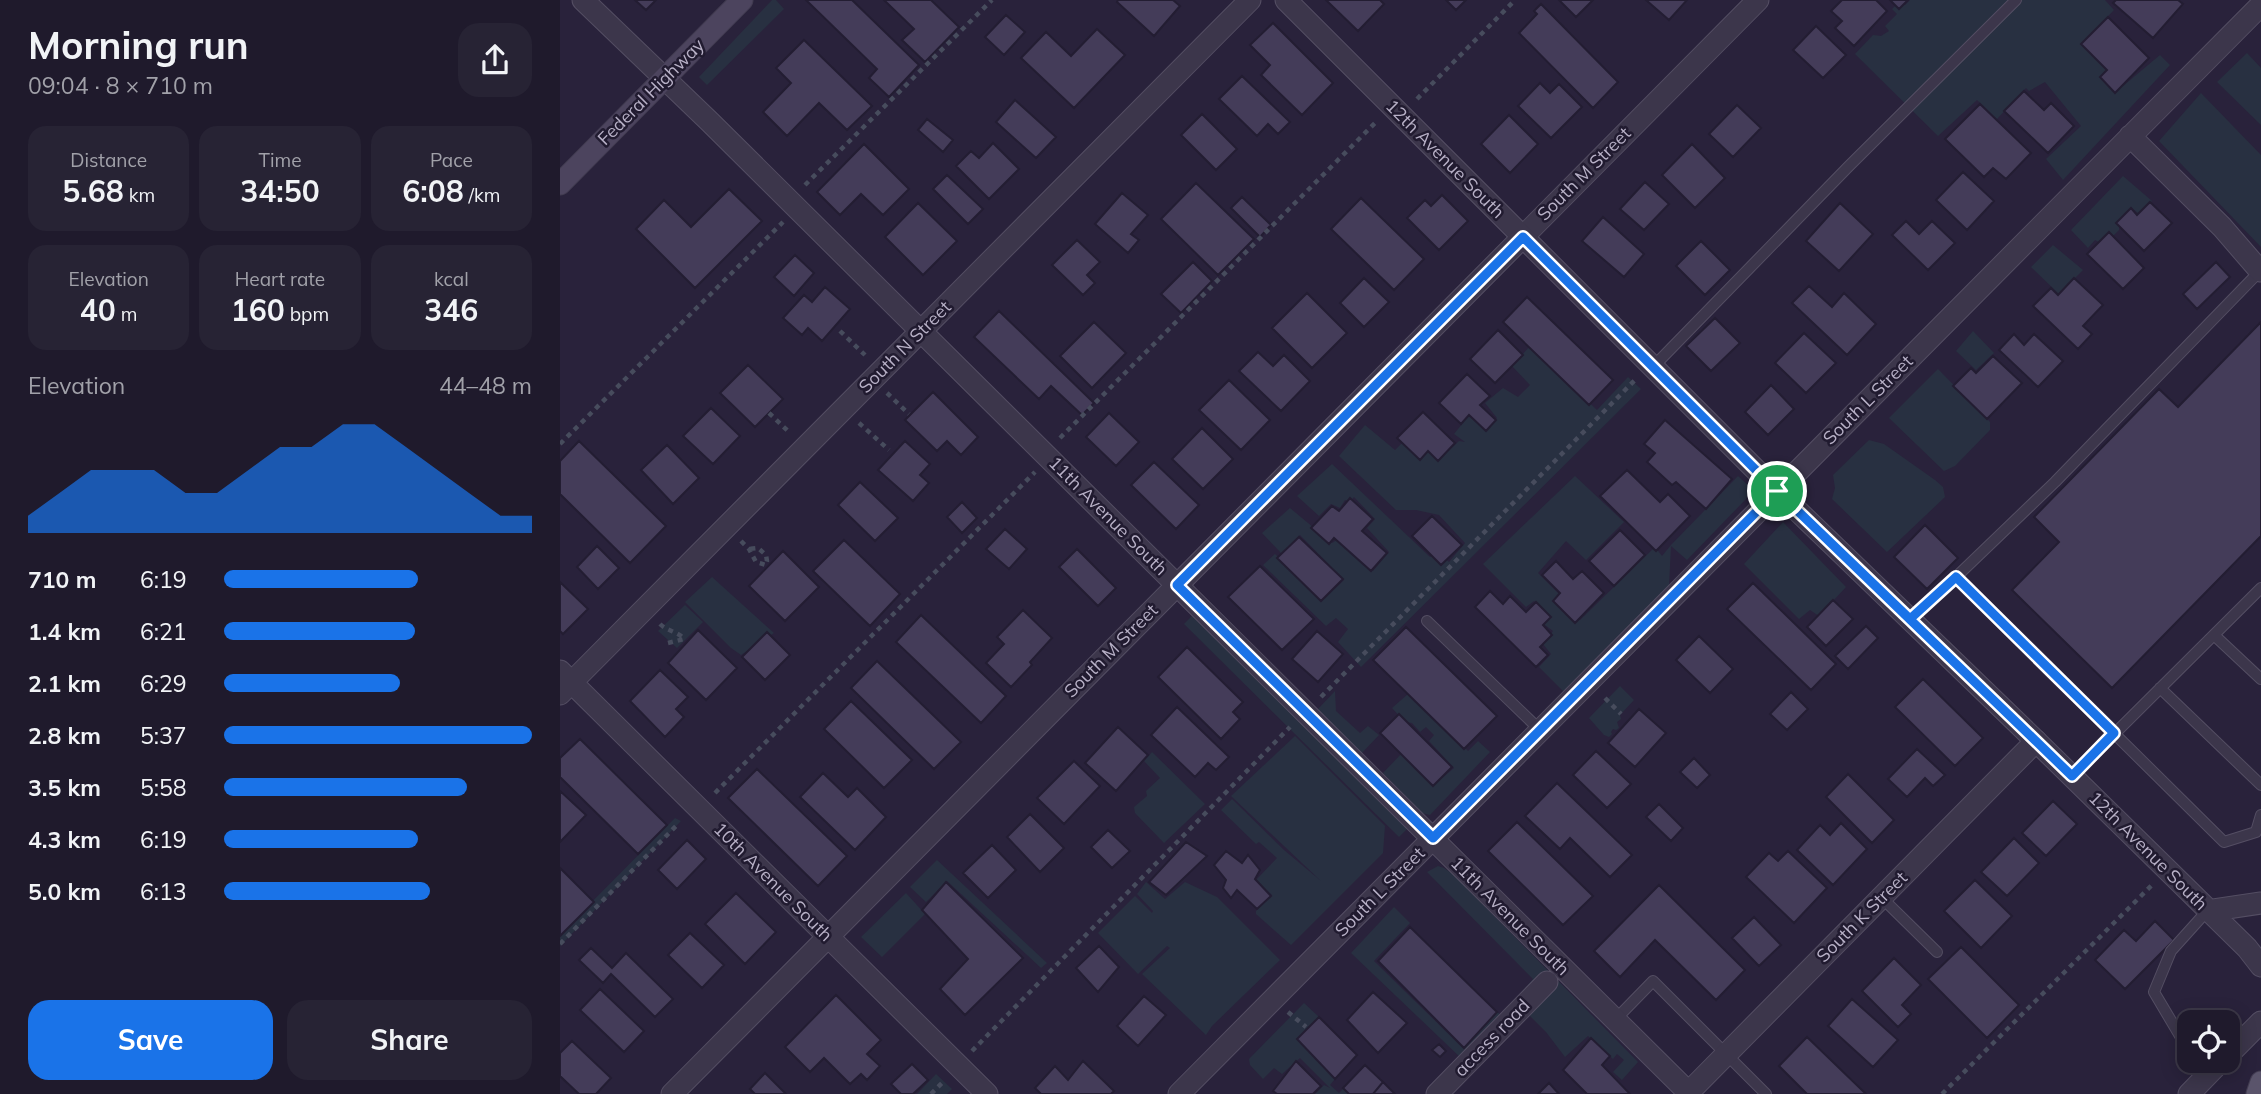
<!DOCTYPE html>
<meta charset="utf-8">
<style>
:root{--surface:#1f1a2c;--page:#272334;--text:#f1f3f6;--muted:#a1a1a9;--line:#3c3848;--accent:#1a73e8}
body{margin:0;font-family:Mulish,sans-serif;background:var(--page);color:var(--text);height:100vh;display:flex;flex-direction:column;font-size:26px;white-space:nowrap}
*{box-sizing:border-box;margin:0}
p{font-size:23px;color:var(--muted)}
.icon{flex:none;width:38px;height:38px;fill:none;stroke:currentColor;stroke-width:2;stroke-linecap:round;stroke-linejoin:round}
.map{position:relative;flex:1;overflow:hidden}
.sheet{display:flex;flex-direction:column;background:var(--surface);width:560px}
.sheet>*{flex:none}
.tools{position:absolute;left:1617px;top:1010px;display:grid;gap:14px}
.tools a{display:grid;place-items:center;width:63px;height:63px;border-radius:14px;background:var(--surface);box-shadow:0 4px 18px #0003,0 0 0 2px var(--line);font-size:35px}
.pin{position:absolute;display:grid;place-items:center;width:60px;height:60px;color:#fff;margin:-30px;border:4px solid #fff;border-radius:50%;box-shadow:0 2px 7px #0007}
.round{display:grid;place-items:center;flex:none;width:74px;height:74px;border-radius:21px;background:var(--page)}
.summary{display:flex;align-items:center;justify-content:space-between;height:119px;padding:0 28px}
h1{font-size:38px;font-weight:700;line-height:52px}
.metrics{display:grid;grid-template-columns:repeat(3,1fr);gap:10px;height:119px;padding:7px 28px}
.metrics div{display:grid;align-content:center;border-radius:18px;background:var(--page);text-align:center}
.metrics b{font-size:30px;font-weight:700}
.metrics small{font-size:19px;font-weight:400}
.metrics p{font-size:19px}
.chart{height:196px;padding:14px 28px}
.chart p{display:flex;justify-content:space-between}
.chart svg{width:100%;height:126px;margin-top:7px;fill:var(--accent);opacity:.7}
.action{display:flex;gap:14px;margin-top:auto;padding:14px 28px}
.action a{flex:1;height:80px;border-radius:21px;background:var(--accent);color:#fff;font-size:28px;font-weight:700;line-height:80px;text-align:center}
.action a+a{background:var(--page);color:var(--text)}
ul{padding:0 28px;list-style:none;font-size:23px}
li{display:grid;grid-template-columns:112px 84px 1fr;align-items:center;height:52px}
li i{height:18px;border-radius:9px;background:var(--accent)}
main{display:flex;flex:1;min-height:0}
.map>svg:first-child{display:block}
.green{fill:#283041}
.building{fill:#443c59;stroke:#231d32;stroke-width:2}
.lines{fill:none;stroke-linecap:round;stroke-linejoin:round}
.service-casing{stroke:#544e63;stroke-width:12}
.minor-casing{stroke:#544e63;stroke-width:23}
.tertiary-casing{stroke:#544e63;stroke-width:23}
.secondary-casing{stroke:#423c51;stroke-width:23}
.primary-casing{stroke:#423c51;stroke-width:23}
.path{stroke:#474c5d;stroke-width:4.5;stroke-dasharray:5 5;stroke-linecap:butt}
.service{stroke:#3c364b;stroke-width:10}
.minor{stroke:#3c364b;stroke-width:21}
.tertiary{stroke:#3c364b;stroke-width:21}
.secondary{stroke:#4c445e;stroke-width:21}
.primary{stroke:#5a546b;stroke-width:21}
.route-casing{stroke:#fff;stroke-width:14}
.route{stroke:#1a73e8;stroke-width:9}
.labels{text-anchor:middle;stroke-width:5;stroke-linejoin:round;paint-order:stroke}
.street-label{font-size:18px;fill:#b8b1c7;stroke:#211b30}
</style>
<main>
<section class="sheet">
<div class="summary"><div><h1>Morning run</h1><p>09:04 · 8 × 710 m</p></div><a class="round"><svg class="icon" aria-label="share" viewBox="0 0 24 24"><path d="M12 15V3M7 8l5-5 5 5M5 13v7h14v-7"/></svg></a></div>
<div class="metrics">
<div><p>Distance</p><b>5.68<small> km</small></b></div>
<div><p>Time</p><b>34:50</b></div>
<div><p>Pace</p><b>6:08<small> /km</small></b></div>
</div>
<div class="metrics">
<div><p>Elevation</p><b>40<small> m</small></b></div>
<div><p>Heart rate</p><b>160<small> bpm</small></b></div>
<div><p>kcal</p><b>346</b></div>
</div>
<div class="chart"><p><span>Elevation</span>44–48 m</p>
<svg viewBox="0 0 160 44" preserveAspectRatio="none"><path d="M0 44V38L10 30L20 22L30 22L40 22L50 30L60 30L70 22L80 14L90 14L100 6L110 6L120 14L130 22L140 30L150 38L160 38V44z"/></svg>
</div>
<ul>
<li><b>710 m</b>6:19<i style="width:63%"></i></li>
<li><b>1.4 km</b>6:21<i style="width:62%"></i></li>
<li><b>2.1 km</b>6:29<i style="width:57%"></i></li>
<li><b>2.8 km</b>5:37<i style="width:100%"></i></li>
<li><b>3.5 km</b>5:58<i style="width:79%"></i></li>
<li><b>4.3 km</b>6:19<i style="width:63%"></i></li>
<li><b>5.0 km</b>6:13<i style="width:67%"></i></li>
</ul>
<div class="action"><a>Save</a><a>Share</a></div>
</section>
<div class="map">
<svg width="1701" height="1094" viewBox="0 0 1701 1094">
<rect width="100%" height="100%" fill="#29223b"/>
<path class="green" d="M212,0h4l8,9 -77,76 -8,-8z
M1350,0h195l9,10 -26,27 20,31 -3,5 18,13 37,-31 10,10 -107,115 -17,-21 35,-33 -36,-44 -16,9 -3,-3 -29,31 -20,-19 -39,36 -83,-82 18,-19 8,1 8,-5 -4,-5 12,-12 -5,-5 7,-7 6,3z
M1687,53l14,15v57l-44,-43z
M1641,93l60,62v92l-102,-106z
M1563,176l29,25 -13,13 -7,-6 -13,14v8l-15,15 -9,-5 -7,8 -17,-18z
M1493,245l30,25 -24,24 -28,-27z
M1413,331l21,22 -18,17 -20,-19z
M970,346l67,64 31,-33 13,12 -280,278 -23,-25 10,-13 -12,-11 -10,8 -63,-61 12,-11 48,46 21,-20 -44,-45 -18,19 -20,-21 28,-25 42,35 8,-5 33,33 16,-19 -22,-24 8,-9 -21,-22 -4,5 -5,-2 -5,8 -9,-4 -12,12 -22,-20 35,-32 98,93 7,-6 12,11 16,-19 -26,-28 -23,-5h-20l-57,-54 26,-31 30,25 9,-9 18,16 6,-6 10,10 21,-20 6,1 -11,-8 16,-20 17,16 10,-12 -12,-15 18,-15 15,9 12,-12 -18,-19z
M1378,369l52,53v8l-35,36 -11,5 -55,-53z
M1309,440l15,4 51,36 8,7 2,10 -58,55 -55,-53 3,-11 -2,-13z
M1015,476l49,46 -38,38 -20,-19 -28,32 21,21 -5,5 26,21 75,-73 7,9 9,-11 67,-69 12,11 -4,12 -59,61 -16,-14 -2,40 -65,64 -37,45 -28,-28 12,-13 -8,-10 10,-13 -16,-12 8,-9 -11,-9 -8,6 -43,-43z
M1223,522l63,65 -27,29 -9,-6 -11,9 -55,-55z
M152,577l62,56 -33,22 -10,-7 -46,-46z
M125,605l18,17 -26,26 -19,-17z
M632,616l217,211 -10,10 -215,-213z
M1060,686l14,14 -14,15 1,4 -4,3 2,6 -3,2 -3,-1 -2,3 1,2 -3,3 -5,-2 -15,-17z
M775,691l1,20 24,22 8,-7 11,9 -19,20 -42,-46z
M848,694l58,55 2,2 10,-10 12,11 -60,63 -8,-2 -39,-40 20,-21 33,31 18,-15 -25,-27 5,-6 -8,-8 -6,5 -8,-9 -7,-1 -13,-14z
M735,736l90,90 -2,27 -92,92 -35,-31v-3l16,-16 -16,-15 21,-22 -18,-16 -3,2 -35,-34 11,-11 52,51 37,31 -90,-85z
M592,752l53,52 -41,39 -29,-30 -1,-6 13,-11 -1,-5 14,-13 -16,-17z
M115,818l6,3 -121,125v-12z
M377,860l110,103 -6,5 -94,-87 -21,21 -16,-15z
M878,866l6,2 10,7 184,187 -16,18 -9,-8 11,-12 -7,-6 -4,5 -25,-23 -23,21 -19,-25 -17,-17 -85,79h-18l36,-35 -111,-106 43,-46 16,16 -36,38 89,87 34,-36 4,3 32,-36 -106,-107z
M586,882l19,17 20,-17 32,15 63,63 -68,66 -6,9 -64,-61 28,-26 -3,-2 -29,28 -40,-41 37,-37 17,17 1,-2 -16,-17z
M346,893l19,21 -43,43 -21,-20z
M744,1003l15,14 -22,23 38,39 -5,6 9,8 4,-4 6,5h-34l9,-9 6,3 -30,-30 -18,16 -8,-6 -11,11 -13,-14 -1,-6z
M376,1074l16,15 -5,5h-30z"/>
<path class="building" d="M75,0h21l-10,10z
M246,0h46l67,65 -30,32 -20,-19 8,-9z
M324,0h47l28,27 -34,35 -23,-22 12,-11z
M558,0h55l7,6 -26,30 -37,-34z
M766,0h54l4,4 -26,27z
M886,0h20l-10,10z
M999,0h34l-17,17z
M1086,0h41l-18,20z
M1282,0h34l11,11 -33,35 -19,-18 7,-7 -11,-10z
M1330,0h18l-9,9z
M1556,0h62l5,4 -30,34 -40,-35z
M981,4l77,78 -25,26 -74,-75 18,-19 -3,-3z
M446,15l19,17 -21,23 -19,-18z
M1548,17l41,41 -34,35 -15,-16 7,-7 -26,-26z
M713,23l60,60 -31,32 -41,-40 9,-10 -20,-20z
M1256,26l30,29 -23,23 -30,-28z
M537,29l28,26 -51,53 -53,-50 25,-26 25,24z
M244,40l68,66 -25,24 -28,-27 -32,33 -24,-24 28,-29 -15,-15z
M682,76l48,46 -12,12 -10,-10 -11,12 -38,-37z
M980,83l10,10 9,-9 23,23 -31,31 -33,-32z
M1464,91l20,19 7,-7 23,23 -26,27 -44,-42z
M455,100l41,37 -20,21 -40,-36z
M1420,104l51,49 -25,26 -13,-11 -9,9 -39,-38z
M1177,105l24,23 -28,29 -24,-23z
M642,114l35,35 -21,21 -35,-35z
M949,115l29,29 -28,29 -29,-29z
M367,119l26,21 -10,12 -25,-22z
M433,143l26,26 -30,30 -33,-33 15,-15 8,7z
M304,144l45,45 -26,26 -22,-21 -21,21 -23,-23z
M1132,144l33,34 -30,30 -33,-33z
M1403,172l31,29 -27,29 -31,-30z
M387,175l36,34 -15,15 -35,-35z
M1085,182l24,22 -25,26 -24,-21z
M636,183l58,56 -36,36 -57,-56z
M169,189l33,32 -67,67 -59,-59 28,-29 27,27z
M562,193l26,22 -17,19 8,6 -11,13 -33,-29z
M882,195l26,26 -29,29 -32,-32 18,-18 6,6z
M682,197l29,28 -11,12 -29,-29z
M801,198l63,61 -30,31 -63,-61z
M1590,202l22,21 -28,28 -28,-28 15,-15 6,7z
M358,203l39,38 -34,34 -38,-38z
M1280,203l33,31 -34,37 -33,-30z
M1043,217l41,37 -20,23 -42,-36z
M1346,221l13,13 13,-13 23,22 -27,27 -36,-35z
M1549,232l35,36 -21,21 -36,-35z
M517,240l23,22 -13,13 8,8 -12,12 -31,-30z
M1141,241l29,29 -25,25 -29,-29z
M235,255l19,18 -20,23 -20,-19z
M633,262l19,19 -31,32 -20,-19z
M1656,262l14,15 -33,32 -14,-15z
M804,278l25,24 -25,25 -24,-24z
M1514,278l29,27 -20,21 9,8 -14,15 -45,-43 18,-18 7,7z
M1249,286l23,21 12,-14 32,31 -29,31 -55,-52z
M265,287l25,22 -28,32 -14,-13 -6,7 -19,-17 21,-23 8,7z
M747,293l40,40 -35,35 -40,-40z
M967,297l86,83 -24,25 -86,-83z
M439,311l95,92 -12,12 -31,-29 -12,13 -65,-62z
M1155,318l25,25 -29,28 -25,-25z
M534,322l32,31 -34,35 -32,-32z
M1701,322v214l-149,152 -100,-98 47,-48 -25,-25 125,-128 19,18z
M938,330l25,25 -28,28 -25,-24z
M1244,333l32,30 -30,30 -31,-30z
M1454,334l10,11 10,-11 29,27 -25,26 -39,-37z
M698,352l15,14 11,-11 26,26 -29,30 -42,-40z
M1433,356l29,27 -35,36 -34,-33 18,-18 5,5z
M188,365l35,34 -28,28 -35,-34z
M907,374l23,22 -10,9 16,15 -10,11 -17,-16 -8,9 -22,-21z
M669,380l41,40 -29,30 -42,-40z
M1211,385l23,24 -26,26 -23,-23z
M373,392l45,45 -17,18 -14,-14 -10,10 -32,-31z
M151,408l29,28 -27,28 -30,-28z
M863,412l32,31 -17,18 -10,-10 -8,9 -23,-22z
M549,413l30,29 -23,24 -30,-29z
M1105,420l67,59 -26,30 -30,-27 -4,3 -25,-23 8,-9 -11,-9z
M642,428l31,31 -30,30 -31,-30z
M19,441l87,85 -36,37 -70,-69v-33z
M345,441l25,23 -10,11 9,8 -16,18 -35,-31z
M107,445l32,33 -26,26 -32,-34z
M594,462l45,43 -23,24 -45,-44z
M1067,470l33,32 8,-8 22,22 -34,35 -56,-55z
M300,482l38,36 -23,23 -37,-36z
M790,498l23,21 -11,12 25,22 -16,18 -37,-33 -5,6 -18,-16 21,-22 7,5z
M402,502l15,16 -15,15 -15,-16z
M872,516l30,29 -21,20 -29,-29z
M1365,525l33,33 -31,31 -33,-32z
M445,529l22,20 -18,20 -23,-20z
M1060,530l25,25 -31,31 -25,-25z
M739,537l44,42 -22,22 -44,-43z
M284,540l56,54 -30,32 -57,-55z
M37,546l22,22 -21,21 -21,-22z
M517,549l39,39 -18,18 -39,-39z
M223,551l36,36 -34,34 -36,-35z
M996,561l17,18 9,-8 22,22 -29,30 -22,-22 7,-8 -18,-18z
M700,566l54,53 -32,31 -54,-53z
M0,582l28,27 -25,25 -3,-3z
M1193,583l83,81 -25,26 -84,-81z
M930,591l13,13 7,-8 16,16 10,-10 15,15 -8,8 9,10 -12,12 8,8 -12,12 -61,-60z
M1273,600l20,19 -27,27 -19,-19z
M463,610l29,28 -22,24 2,3 -21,22 -25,-24 18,-19 -7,-7z
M361,615l85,81 -25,27 -85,-81z
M1306,626l12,12 -30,31 -13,-13z
M846,627l91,89 -33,33 -91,-89z
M138,630l39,38 -31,32 -38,-37z
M757,631l26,23 -25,28 -26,-23z
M207,632l23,23 -25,25 -23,-23z
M1139,636l34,33 -23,24 -34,-33z
M627,647l56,55 -10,10 7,7 -19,20 -63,-62z
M317,661l84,81 -27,27 -83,-81z
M100,670l28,27 -12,12 8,8 -19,20 -35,-36z
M1363,679l60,59 -28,28 -60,-59z
M1231,692l17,17 -21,21 -17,-16z
M291,701l61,59 -28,28 -60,-59z
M617,707l52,50 -13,13 -8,-7 -13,14 -44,-42z
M1079,709l27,24 -31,34 -27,-24z
M839,714l53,53 -19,19 -53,-53z
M558,727l30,28 -32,36 -31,-28z
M20,739l87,86 -29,29 -78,-77v-19z
M1357,749l28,26 -12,11 -8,-8 -18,19 -19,-18z
M1036,751l35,33 -24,24 -34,-33z
M1134,758l16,17 -13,13 -17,-16z
M514,761l26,25 -36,38 -27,-26z
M197,769l90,87 -29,30 -90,-88z
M263,773l25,24 9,-9 29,29 -31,33 -55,-53z
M1288,774l46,46 -22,23 -46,-46z
M997,783l75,72 -22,22 -40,-39 -10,11 -35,-33z
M0,791l26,24 -26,27z
M1493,801l24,23 -31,32 -24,-23z
M1099,804l24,24 -12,13 -25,-24z
M470,814l34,34 -24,24 -33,-35z
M957,822l76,74 -30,29 -75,-74z
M1281,823l26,26 -34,36 -36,-35 23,-25 10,10z
M548,830l22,21 -18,17 -21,-21z
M1454,838l25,25 -32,33 -26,-24z
M127,840l19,19 -29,30 -19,-19z
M626,842l21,14 -41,39 -17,-13z
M432,845l24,25 -28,28 -25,-25z
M666,851l16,12 6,-8 12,15 -5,9 16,17 -14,13 -20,-19 -6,8 -8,-10 3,-8 -12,-15z
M1228,851l39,37 -33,35 -48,-46 23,-24 9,8z
M0,868l34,34 -34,34z
M1415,880l37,36 -31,32 -37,-37z
M386,882l77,76 -58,57 -25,-26 28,-30 -46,-49z
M1099,885l86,85 -29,30 -61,-60 -35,37 -26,-26z
M176,893l40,39 -31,32 -40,-40z
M1194,917l27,28 -22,21 -27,-28z
M1595,921l19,19 -49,49 -30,-29 29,-30 12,11z
M850,927l87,85 -33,36 -86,-87z
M130,933l34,32 -22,23 -34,-33z
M539,946l20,21 -21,25 -22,-24z
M1401,947l58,58 -32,33 -59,-59z
M31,948l21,20 14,-15 47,46 -18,18 -44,-43 -8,9 -24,-23z
M1334,958l27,27 -19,20 9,9 -13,13 -36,-36z
M40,989l44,42 -20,21 -44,-42z
M813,992l34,31 -29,30 -31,-33z
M276,995l45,45 -14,14 13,12 -13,14 -6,-6 -11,10 -26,-26 -14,14 -25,-25z
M584,996l22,19 -28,31 -21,-20z
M1292,999l46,41 -25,27 -45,-41z
M759,1017l38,38 -22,24 -38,-40z
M1247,1037l59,57h-59l-28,-28z
M1031,1038l19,18 -8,9 28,29h-43l-24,-24z
M12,1041l39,37 -15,16h-17l-19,-18v-23z
M879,1044l7,7 -6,6 -8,-7z
M523,1061l31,30 -3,3h-70l-6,-6 20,-22 13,14z
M736,1061l25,25 -8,8h-36l-4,-3z
M352,1064l16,16 -15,14h-12l-10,-10z
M805,1065l18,17 -10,12h-24l-6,-6z
M205,1073l21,21h-31l-5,-5z
M823,1082l12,12h-22z
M989,1083l10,11h-21z"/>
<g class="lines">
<defs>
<path id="service" d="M1093,367l195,-200 168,-167
M1396,577l99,-95 206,-212
M1350,619l46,-42 268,265 32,-10 5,-17
M867,621l113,109
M1654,635l47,44
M1600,688l101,97
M1512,776l189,-188
M1322,898l55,54
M1054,1021l39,-40 113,113
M1629,1051l-35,-59 17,-41 36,-40
M1635,1060l12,15"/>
<path id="minor" d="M23,0l127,122 980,972
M1570,136l92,91 38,44
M0,671l427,423
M0,694l690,-694
M1668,1055l33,-33
M112,1094l1086,-1094
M619,1094l1082,-1089
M877,1094l110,-112
M1127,1094l349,-353
M1629,1094l33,-34"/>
<path id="tertiary" d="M726,0l491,491 259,250 211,207 14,18
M1647,911l54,-8"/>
<path id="secondary" d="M0,184l182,-184"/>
<path id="primary" d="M1697,1094l4,-12"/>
</defs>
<use href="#service" class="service-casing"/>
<use href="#minor" class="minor-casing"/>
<use href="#tertiary" class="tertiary-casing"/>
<use href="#secondary" class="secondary-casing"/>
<use href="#primary" class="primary-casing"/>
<path class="path" d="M857,99l98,-99
M245,185l187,-185
M280,331l25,24
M327,393l22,21
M209,413l20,19
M299,423l30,27
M500,438l316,-316
M0,444l223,-222
M181,541l8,8 7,13 10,3 1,-4 -1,-6 -8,-7 -9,1
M100,624c7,7 19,8 24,15l-16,4
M761,697l314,-317
M1045,698l16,16
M155,793l320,-321
M0,944l118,-120
M728,1012l18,15
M412,1051l318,-324
M371,1094l12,-12
M1382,1094l210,-209"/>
<use href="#service" class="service"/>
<use href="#minor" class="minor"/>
<use href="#tertiary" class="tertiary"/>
<use href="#secondary" class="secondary"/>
<use href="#primary" class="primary"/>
</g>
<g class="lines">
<defs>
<path id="route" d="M1217,491l-344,347 -256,-253 346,-348 254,254 295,285 42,-43 -158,-156 -46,42 -133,-128"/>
</defs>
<use href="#route" class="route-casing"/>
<use href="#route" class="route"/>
</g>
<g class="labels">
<g class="street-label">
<text transform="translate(91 92) rotate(-45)" y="6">Federal Highway</text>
<text transform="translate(885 159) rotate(45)" y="6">12th Avenue South</text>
<text transform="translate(1024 174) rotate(-45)" y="6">South M Street</text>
<text transform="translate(345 347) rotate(-45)" y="6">South N Street</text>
<text transform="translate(1308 400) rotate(-45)" y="6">South L Street</text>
<text transform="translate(548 516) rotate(45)" y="6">11th Avenue South</text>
<text transform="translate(551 651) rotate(-45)" y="6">South M Street</text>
<text transform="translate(1588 851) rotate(45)" y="6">12th Avenue South</text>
<text transform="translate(213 882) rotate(45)" y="6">10th Avenue South</text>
<text transform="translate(820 892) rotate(-45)" y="6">South L Street</text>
<text transform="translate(950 916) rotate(45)" y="6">11th Avenue South</text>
<text transform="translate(1302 917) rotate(-45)" y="6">South K Street</text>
<text transform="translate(932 1038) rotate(-46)" y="6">access road</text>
</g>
</g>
</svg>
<div class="tools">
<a><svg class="icon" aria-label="locate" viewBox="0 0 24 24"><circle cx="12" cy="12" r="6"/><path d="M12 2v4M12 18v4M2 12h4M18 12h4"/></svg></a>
</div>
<div class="pin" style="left:1217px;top:491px;background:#1e9e55"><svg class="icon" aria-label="arrive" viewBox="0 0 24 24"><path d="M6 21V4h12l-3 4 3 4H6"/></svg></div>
</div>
</main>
